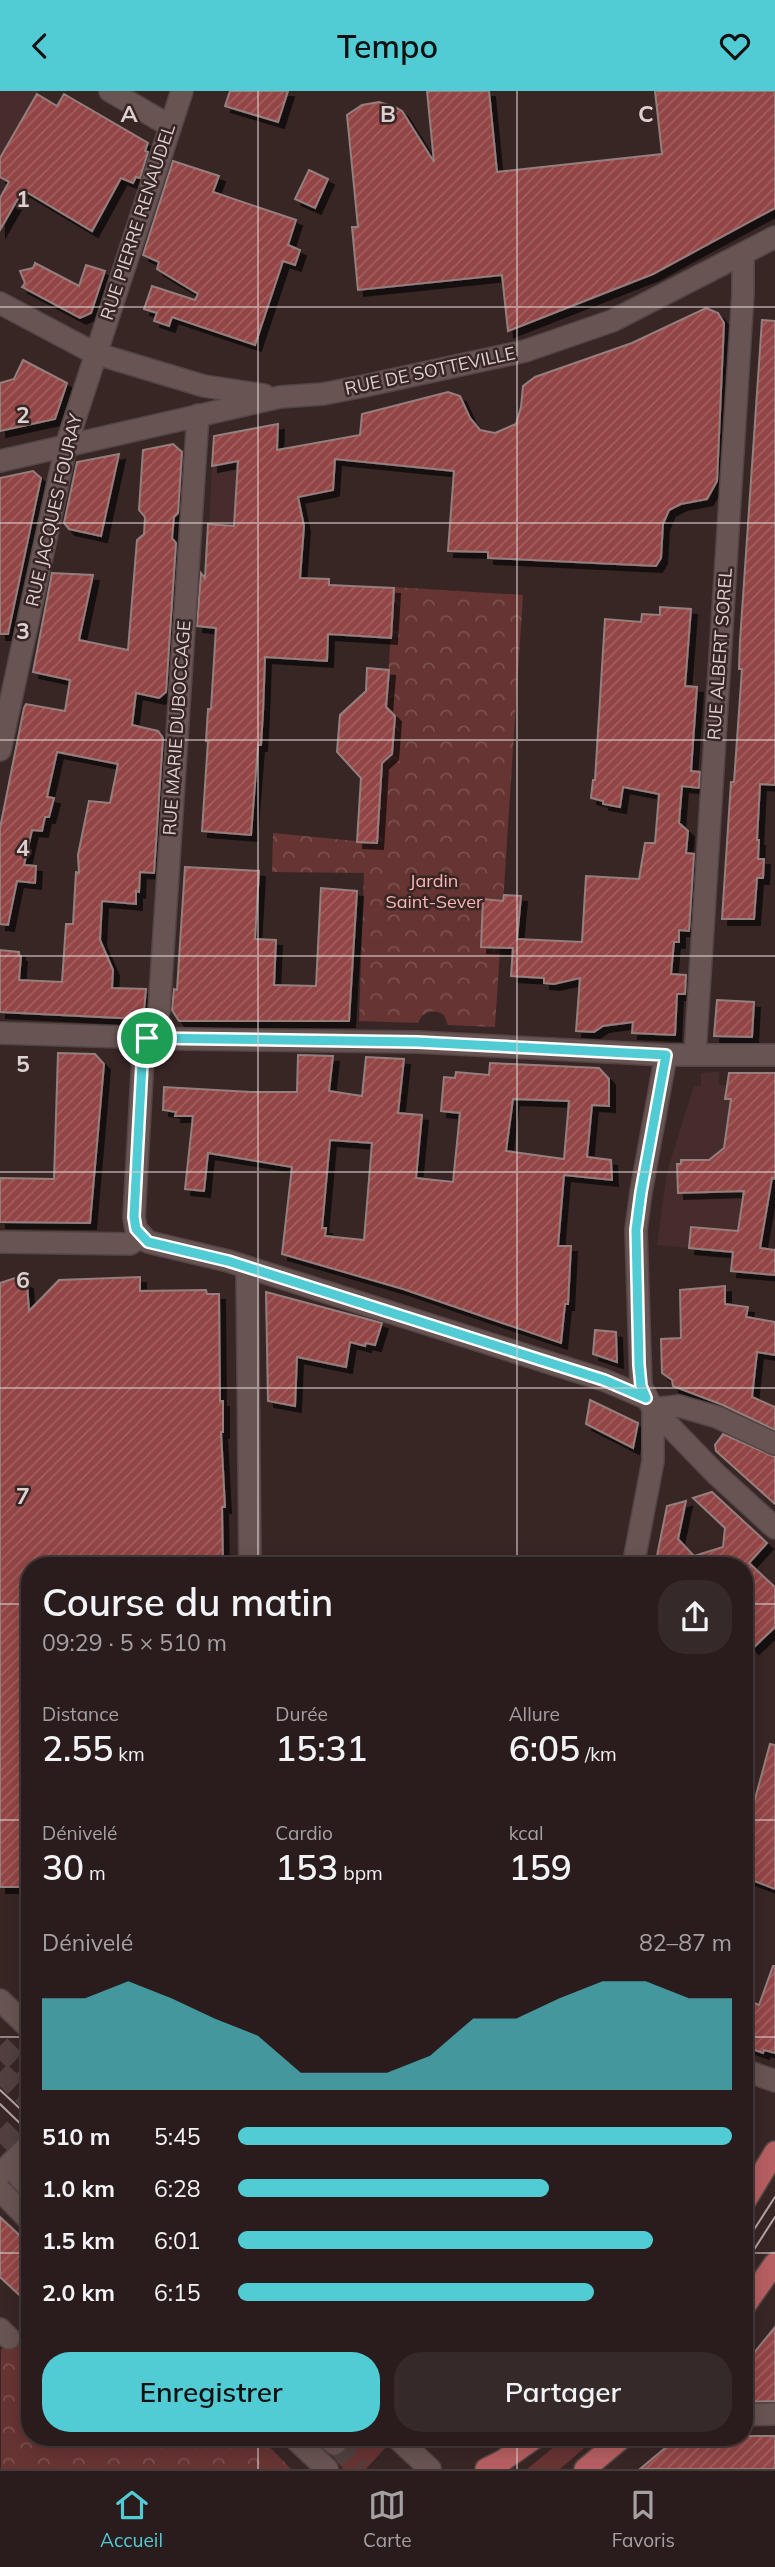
<!DOCTYPE html>
<html lang="fr">
<meta charset="utf-8">
<style>
:root{--surface:#2a1c1c;--page:#362929;--text:#f1f3f6;--muted:#a5a1a3;--line:#463a3b;--accent:#51ccd5}
body{margin:0;font-family:Mulish,sans-serif;background:var(--page);color:var(--text);height:100vh;display:flex;flex-direction:column;font-size:26px;white-space:nowrap}
*{box-sizing:border-box;margin:0}
p{font-size:23px;color:var(--muted)}
.icon{flex:none;width:38px;height:38px;fill:none;stroke:currentColor;stroke-width:2;stroke-linecap:round;stroke-linejoin:round}
.map{position:relative;flex:1;overflow:hidden}
.side{position:absolute;left:21px;top:1466px;width:732px;height:889px;display:flex;flex-direction:column;background:var(--surface);border-radius:28px;box-shadow:0 4px 18px #0003,0 0 0 2px var(--line)}
.side>*{flex:none}
.pin{position:absolute;display:grid;place-items:center;width:60px;height:60px;color:#fff;margin:-30px;border:4px solid #fff;border-radius:50%;box-shadow:0 2px 7px #0007}
.round{display:grid;place-items:center;flex:none;width:74px;height:74px;border-radius:28px;background:var(--page)}
.overview{display:flex;align-items:center;justify-content:space-between;height:119px;padding:0 21px}
h1{font-size:38px;font-weight:600;line-height:52px}
.metrics{display:grid;grid-template-columns:repeat(3,1fr);gap:10px;height:119px;padding:7px 21px}
.metrics div{display:grid;align-content:center}
.metrics b{font-size:35px;font-weight:600}
.metrics small{font-size:19px;font-weight:400}
.metrics p{font-size:19px}
.chart{height:196px;padding:14px 21px}
.chart p{display:flex;justify-content:space-between}
.chart svg{width:100%;height:126px;margin-top:7px;fill:var(--accent);opacity:.7}
.primary-button{display:flex;gap:14px;margin-top:auto;padding:14px 21px}
.primary-button a{flex:1;height:80px;border-radius:28px;background:var(--accent);color:#111;font-size:28px;font-weight:600;line-height:80px;text-align:center}
.primary-button a+a{background:var(--page);color:var(--text)}
ul{padding:0 21px;list-style:none;font-size:23px}
li{display:grid;grid-template-columns:112px 84px 1fr;align-items:center;height:52px}
li i{height:18px;border-radius:9px;background:var(--accent)}
header{display:flex;justify-content:space-between;align-items:center;height:91px;padding:0 21px;background:var(--accent);color:#111;font-size:32px;font-weight:600}
.tabs{display:flex;justify-content:space-around;align-items:center;height:98px;border-top:2px solid var(--line);background:var(--surface);font-size:19px;color:var(--muted)}
.tabs a{display:grid;justify-items:center;gap:4px}
.tabs .selected{color:var(--accent)}
.map>svg:first-child{display:block}
.built{fill:#462d2c}
.green{fill:#663433}
.park{fill:url(#park-crowns)}
.building{fill:url(#building-hatch);stroke:#957f7e;stroke-width:2;fill-rule:evenodd;filter:url(#shadow)}
.lines{fill:none;stroke-linecap:round;stroke-linejoin:round}
.minor-tunnel{stroke:#51403f;stroke-width:21;stroke-dasharray:21 10;stroke-linecap:butt}
.minor-casing{stroke:#534544;stroke-width:24}
.major-casing{stroke:#534544;stroke-width:24}
.minor{stroke:#685453;stroke-width:21}
.major{stroke:#b65f60;stroke-width:21}
.tram{stroke:#b3a5a4;stroke-width:2}
.route-casing{stroke:#fff;stroke-width:14}
.route{stroke:#51ccd5;stroke-width:9}
.grid{fill:none;stroke:#ddd1d0;stroke-width:2;stroke-opacity:0.55}
.labels{text-anchor:middle;stroke-width:5;stroke-linejoin:round;paint-order:stroke}
.street-label{font-size:18px;fill:#ddd1d0;stroke:#382625}
.park-label{font-size:18px;fill:#fbb6b3;stroke:#382625}
.grid-label{font-size:23px;text-anchor:middle;font-weight:bold;fill:#ddd1d0;stroke:#382625;stroke-width:5;stroke-linejoin:round;paint-order:stroke}
</style>
<header><svg class="icon" aria-label="back" viewBox="0 0 24 24"><path d="M15 5l-7 7 7 7"/></svg>Tempo<svg class="icon" aria-label="heart" viewBox="0 0 24 24"><path d="M12 20l-8-8c-3-5 5-10 8-4 3-6 11-1 8 4z"/></svg></header>
<div class="map">
<svg width="775" height="2378" viewBox="0 0 775 2378">
<defs>
<pattern id="park-crowns" width="20" height="18" patternUnits="userSpaceOnUse" patternTransform="scale(1.75)"><rect width="20" height="18" fill="#663433"/><path d="M2 6a3 3 0 1 1 6 0M12 15a3 3 0 1 1 6 0" fill="none" stroke="#7b5050"/></pattern>
<pattern id="building-hatch" width="6" height="6" patternUnits="userSpaceOnUse" patternTransform="scale(1.75)"><rect width="6" height="6" fill="#934545"/><path d="M-1 1l2-2M0 6l6-6M5 7l2-2" fill="none" stroke="#a25f5f"/></pattern>
<filter id="shadow"><feDropShadow dx="6" dy="6" stdDeviation="0" flood-color="#0009"/></filter>
</defs>
<rect width="100%" height="100%" fill="#382625"/>
<path class="built" d="M0,0h39l-39,67z
M278,333l-8,134 -53,-33 -8,-1 5,-88z
M719,981v13l14,1 26,14 -24,152 -78,-7 10,-73 27,-86h7v-13z"/>
<path class="green" d="M332,2347h44l10,9 -20,22h-23l-20,-25z
M565,2347h31l-36,31h-33z"/>
<path class="park" d="M394,496l129,8 -28,432 -47,-2 -4,-10c-11,-7 -22,-3 -26,8l-59,-2 5,-148 -92,-1 1,-39 104,10z
M30,2230v117h231l30,31h-290v-119z"/>
<path class="building" d="M230,0h58l-10,31 -53,-16z
M427,0h62l8,81 165,-18 -7,-63h120v117l-122,66 -145,57 -6,-56 -144,15 -6,-63h6l-11,-112 15,-10 17,-3 16,5 7,4 32,51z
M37,3l20,12 7,-12 84,49 -3,8 3,1 -8,26 -4,-1 -3,6 -12,-5 -29,53 -69,-41 -23,40v-32l9,-16 -9,-5v-19z
M173,70l46,15 -6,16 83,28 -8,25 12,5 -5,15 -12,-4 -28,84 -83,-28 -3,9 -15,-5 3,-8 -13,-4 8,-23 43,14 3,-6 -41,-25 2,-7 -16,-7z
M309,79l19,9 -13,29 -20,-9z
M35,172l44,23 7,-21 19,6 -14,42 -11,5 -58,-31 3,-4 -5,-12 13,-3z
M706,217l12,5 6,10 -7,158 -10,18 -26,5 -12,6 -6,14 -2,34 -5,8 -168,-8v-6l-40,-1 6,-80 -119,-12 -2,31 -35,7 6,29 -4,52 29,1v6l65,3 -3,50 -63,-4 -1,27 -62,-4 -2,55 -2,33h-3l-7,90 -49,-4 6,-90h-2l2,-32h3l5,-81 -19,-2 4,-53 4,5 3,-54 26,2 4,-65 -26,5 2,-30 64,-12 -1,26 83,-15 2,-21 86,-22 12,4 10,22 10,12 15,3 21,-9 5,-17 2,-21 12,-9 97,-34z
M762,229l13,1v464l-15,-1 -3,56h2l-1,19h6l-1,19h-6l-3,41h-32l9,-137h3l8,-113h-3l1,-28z
M23,269l44,23 -12,36 -55,12v-48l14,-4z
M173,353l9,8 -4,61 -4,4 -2,21 4,5 -10,149 -7,6 -23,-5 -4,32 26,6 5,7 -9,135 -14,-1 -1,20 -3,-1v13l-34,-3 -2,39 13,30 -1,18 34,1 -2,22 -5,8 -139,-7v-62l19,2v3l2,1 -2,24 43,2 4,-58h7l3,-52 3,1 -1,-18 11,-54 21,2 8,-39 -61,-12 -10,45 7,1 -5,19h-4l-3,14 -10,-1 -8,35 12,1 -1,17 -18,-2 -9,44 -8,-1v-96l24,-120 2,-4 39,7 5,-31 -37,-8 19,-99 41,2 -14,65 49,10 9,-110 7,-6 1,-17 -6,-7 4,-60z
M119,363l-18,82 -32,-7 -5,-6 13,-61z
M33,380l8,7 -33,156h-8v-156z
M660,516l31,2 -6,77 12,1 -6,84 9,1 -1,16 -17,-2 -3,37 9,8 -2,22 8,1 -5,77 -10,-1v12h-5l-3,32 15,1 -1,19h-8l-2,41 -43,-2 1,-11 -30,4 -9,6 -18,-1 4,-53 -26,6 -10,-1v-5l-33,-2 2,-28 -32,-1 2,-48 20,2 1,-6 17,1 -4,43 65,3 4,-66 53,3 6,-36h10l4,-49 -36,-7 -3,20 -17,-3v-3l-12,-3 2,-18h2l10,-161 36,3 1,-8 18,1z
M367,577l22,2 -3,37 9,9 -3,38 -10,9 -5,80 -20,-1 4,-64 -24,-26 3,-37 26,-24z
M185,776l74,4 -4,68 21,1 -2,45 42,1 5,-98 36,3 -8,130h-170l-7,-11 2,-21 3,1z
M717,909l37,2 -2,35 -38,-1z
M58,962l37,1 9,10 -14,159 -90,-1v-44l54,1z
M298,964l35,1 -4,35 33,5 4,-39 38,2 -6,54 24,2 -6,63 37,4 7,-69 -19,-2 3,-34 11,1 1,-6 33,3 1,-12 109,5 10,11v27l-17,-1 -5,52 24,3 1,20 -48,-5 -6,71h13l-3,58h-3l-4,39 -158,-54 -121,-35 10,-87 -84,-14 -4,38 -19,-2 8,-73h-18l1,-4 -13,-2 1,-23 87,5h46zM513,1008l56,2 -5,58 -58,-8zM330,1049l42,3 -8,97 -39,-4 1,-8h-4z
M729,982h46v106l-3,-1 -12,70 15,2v25l-44,-4 2,-19 -44,-4 2,-21 47,4 6,-40 -66,2 -1,-29h4v-4h28l15,-12 7,-49h-6z
M140,1186v14l66,-1 1,4h12l1,107h3v31h-2l4,75h-3l1,59h-193v321h-30v-604l15,-5 12,5 2,28 30,-31z
M725,1195v18l23,3 -2,10 29,5v33l-18,-3 -5,45 23,10v23l-52,-25 -50,-19 -1,-6 -10,-7 -1,-34 20,-1 -1,-48z
M266,1201l116,31 -7,22 -9,-2 -1,3 -15,-4 -4,25 -49,-10 -2,49 -27,-5z
M595,1239l21,2 1,30 -24,-8z
M590,1309l48,23 -5,25 -47,-24z
M723,1343l52,23v47l-59,-53 -1,-6z
M712,1401l55,51 -18,20 26,24v40l-22,21 -9,-9v-73h-89l12,-60 19,-5 -8,38 16,17 29,-9 2,-19 -32,-30z
M770,1653l5,1v144l-31,-12v-38z
M773,1875h2v87l-11,-3 -1,3 -19,-7v-47l15,6z
M0,2126l30,28v60l-30,-28z
M775,2236v74l-31,1v-37z
M744,2345h31v33h-135l37,-31z"/>
<g class="lines">
<path class="minor-tunnel" d="M0,1955l30,29
M0,1981l30,29
M0,2038l30,29
M335,2353l24,25"/>
<defs>
<path id="minor" d="M110,0l60,35
M0,212l94,50 110,33 60,9
M198,324l-39,596 -12,27 -4,19 -9,160 2,12 12,13 80,19 376,119 42,18
M0,370l280,-64 43,-3 41,-8 161,-35 87,-30 163,-84
M0,659l66,-304 116,-355
M0,942l185,6 232,3 249,13h109
M695,963l48,-761v-39
M666,964l-25,137 -5,38 5,156 12,23 63,65 59,54
M0,1151l130,2 11,-7
M247,1176l3,299
M653,1318l26,-3 38,11 58,27
M633,1475l20,-105v-52
M0,1909l30,29
M744,1979l31,11
M0,2083l30,-30
M19,2086l11,12
M0,2099l30,31
M0,2238l9,9
M744,2324l31,-1
M294,2347l33,31
M328,2347l7,6
M397,2347l33,31"/>
<path id="major" d="M744,2112l31,-51
M744,2216l31,-44
M486,2378l16,-8 33,-23
M585,2378l37,-31"/>
</defs>
<use href="#minor" class="minor-casing"/>
<use href="#major" class="major-casing"/>
<use href="#minor" class="minor"/>
<use href="#major" class="major"/>
<path class="tram" d="M0,1999l30,28
M0,2013l30,29
M744,2154l31,-48
M744,2174l31,-48"/>
</g>
<g class="lines">
<defs>
<path id="route" d="M147,947l270,4 249,13 -25,137 -5,38 3,135 2,21 5,12 -42,-18 -376,-119 -80,-19 -12,-13 -2,-12 8,-153z"/>
</defs>
<use href="#route" class="route-casing"/>
<use href="#route" class="route"/>
</g>
<path class="grid" d="M258,0v1475M517,0v1475M0,216h775M0,432h775M0,649h775M0,865h775M0,1081h775M0,1297h775M0,1513h30M744,1513h31M0,1729h30M744,1729h31M0,1946h30M744,1946h31M0,2162h30M744,2162h31M258,2347v31M517,2347v31"/>
<g class="labels">
<g class="street-label">
<text transform="translate(138 131) rotate(-72)" y="6">RUE PIERRE RENAUDEL</text>
<text transform="translate(430 280) rotate(-12)" y="6">RUE DE SOTTEVILLE</text>
<text transform="translate(54 419) rotate(-77)" y="6">RUE JACQUES FOURAY</text>
<text transform="translate(720 563) rotate(-86)" y="6">RUE ALBERT SOREL</text>
<text transform="translate(177 637) rotate(-86)" y="6">RUE MARIE DUBOCCAGE</text>
</g>
<g class="park-label">
<text x="434" y="796">Jardin<tspan x="434" dy="21">Saint-Sever</tspan></text>
</g>
</g>
<g class="grid-label">
<text x="129" y="31">A</text>
<text x="388" y="31">B</text>
<text x="646" y="31">C</text>
<text x="23" y="116">1</text>
<text x="23" y="332">2</text>
<text x="23" y="548">3</text>
<text x="23" y="765">4</text>
<text x="23" y="981">5</text>
<text x="23" y="1197">6</text>
<text x="23" y="1413">7</text>
</g>
</svg>
<div class="pin" style="left:147px;top:947px;background:#1e9e55"><svg class="icon" aria-label="arrive" viewBox="0 0 24 24"><path d="M6 21V4h12l-3 4 3 4H6"/></svg></div>
<section class="side">
<div class="overview"><div><h1>Course du matin</h1><p>09:29 · 5 × 510 m</p></div><a class="round"><svg class="icon" aria-label="share" viewBox="0 0 24 24"><path d="M12 15V3M7 8l5-5 5 5M5 13v7h14v-7"/></svg></a></div>
<div class="metrics">
<div><p>Distance</p><b>2.55<small> km</small></b></div>
<div><p>Durée</p><b>15:31</b></div>
<div><p>Allure</p><b>6:05<small> /km</small></b></div>
</div>
<div class="metrics">
<div><p>Dénivelé</p><b>30<small> m</small></b></div>
<div><p>Cardio</p><b>153<small> bpm</small></b></div>
<div><p>kcal</p><b>159</b></div>
</div>
<div class="chart"><p><span>Dénivelé</span>82–87 m</p>
<svg viewBox="0 0 160 44" preserveAspectRatio="none"><path d="M0 44V12L10 12L20 6L30 12L40 19L50 25L60 38L70 38L80 38L90 32L100 19L110 19L120 12L130 6L140 6L150 12L160 12V44z"/></svg>
</div>
<ul>
<li><b>510 m</b>5:45<i style="width:100%"></i></li>
<li><b>1.0 km</b>6:28<i style="width:63%"></i></li>
<li><b>1.5 km</b>6:01<i style="width:84%"></i></li>
<li><b>2.0 km</b>6:15<i style="width:72%"></i></li>
</ul>
<div class="primary-button"><a>Enregistrer</a><a>Partager</a></div>
</section>
</div>
<nav class="tabs">
<a class="selected"><svg class="icon" aria-label="home" viewBox="0 0 24 24"><path d="M3 11l9-7 9 7M6 9v11h12V9"/></svg>Accueil</a>
<a><svg class="icon" aria-label="map" viewBox="0 0 24 24"><path d="M3 6l6-2 6 2 6-2v14l-6 2-6-2-6 2zM9 4v14M15 6v14"/></svg>Carte</a>
<a><svg class="icon" aria-label="saved" viewBox="0 0 24 24"><path d="M7 4h10v16l-5-4-5 4z"/></svg>Favoris</a>
</nav>
